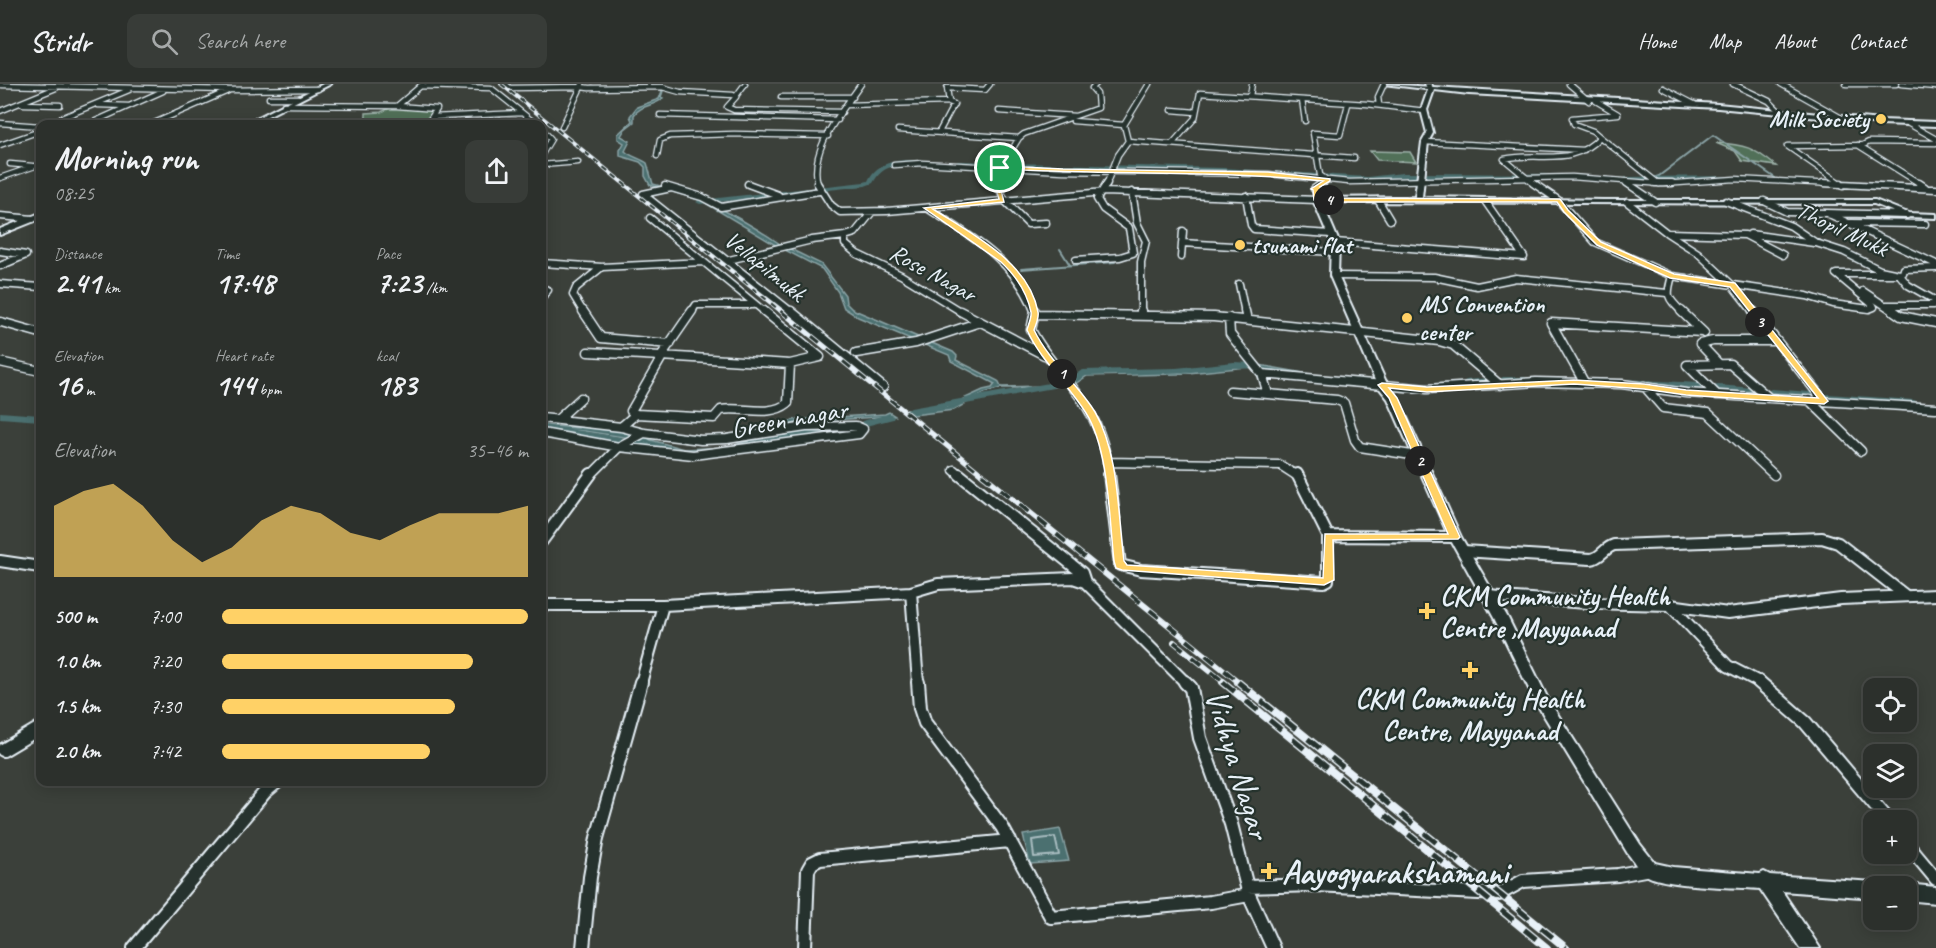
<!DOCTYPE html>
<meta charset="utf-8">
<style>
:root{--surface:#2c302c;--page:#383c38;--text:#f1f3f6;--muted:#a6a9a9;--line:#484b48;--accent:#ffd166}
body{margin:0;font-family:Caveat,sans-serif;background:var(--page);color:var(--text);height:100vh;display:flex;flex-direction:column;font-size:22px;white-space:nowrap}
*{box-sizing:border-box;margin:0}
p{font-size:20px;color:var(--muted)}
.icon{flex:none;width:33px;height:33px;fill:none;stroke:currentColor;stroke-width:2;stroke-linecap:round;stroke-linejoin:round}
.map{position:relative;flex:1;overflow:hidden}
.sheet{position:absolute;left:36px;top:36px;width:510px;height:666px;display:flex;flex-direction:column;background:var(--surface);border-radius:12px;box-shadow:0 3px 15px #0003,0 0 0 2px var(--line)}
.sheet>*{flex:none}
.fabs{position:absolute;left:1863px;top:594px;display:grid;gap:12px}
.fabs a{display:grid;place-items:center;width:54px;height:54px;border-radius:12px;background:var(--surface);box-shadow:0 3px 15px #0003,0 0 0 2px var(--line);font-size:30px}
.pin{position:absolute;display:grid;place-items:center;width:51px;height:51px;color:#fff;margin:-26px;border:3px solid #fff;border-radius:50%;box-shadow:0 2px 6px #0007}
.km{position:absolute;width:30px;height:30px;margin:-15px;border-radius:50%;background:#222;color:#fff;font-size:16px;line-height:30px;text-align:center}
.round{display:grid;place-items:center;flex:none;width:63px;height:63px;border-radius:12px;background:var(--page)}
.overview{display:flex;align-items:center;justify-content:space-between;height:102px;padding:0 18px}
h1{font-size:33px;font-weight:600;line-height:45px}
.metrics{display:grid;grid-template-columns:repeat(3,1fr);gap:9px;height:102px;padding:6px 18px}
.metrics div{display:grid;align-content:center}
.metrics b{font-size:30px;font-weight:600}
.metrics small{font-size:16px;font-weight:400}
.metrics p{font-size:16px}
.chart{height:168px;padding:12px 18px}
.chart p{display:flex;justify-content:space-between}
.chart svg{width:100%;height:108px;margin-top:6px;fill:var(--accent);opacity:.7}
ul{padding:0 18px;list-style:none;font-size:20px}
li{display:grid;grid-template-columns:96px 72px 1fr;align-items:center;height:45px}
li i{height:15px;border-radius:8px;background:var(--accent)}
header{display:flex;align-items:center;gap:36px;box-sizing:border-box;height:84px;padding:0 30px;background:var(--surface);border-bottom:2px solid var(--line)}
header strong{font-size:28px}
nav{display:flex;gap:33px;margin-inline-start:auto;font-size:21px}
.search{width:420px;height:54px;background:var(--page);display:flex;align-items:center;gap:15px;box-sizing:border-box;padding:0 21px;border-radius:12px;color:var(--muted);font-size:22px}
.map>svg:first-child{display:block}
.green{fill:#517059;stroke:#9cb0a8;stroke-width:1.5}
.water{fill:#4b6f6f;stroke:#8aa3a6;stroke-width:1.5}
.lines{fill:none;stroke-linecap:round;stroke-linejoin:round}
.shore{stroke:#a9bdc1;stroke-width:2}
.stream{stroke:#8aa3a6;stroke-width:2}
.canal{fill:#4b6f6f;fill-rule:evenodd}
.minor-far4-casing{stroke:#e8f1f8;stroke-width:7}
.minor-far3-casing{stroke:#e8f1f8;stroke-width:9}
.minor-far2-casing{stroke:#e8f1f8;stroke-width:11}
.minor-far1-casing{stroke:#e8f1f8;stroke-width:14}
.minor-casing{stroke:#e8f1f8;stroke-width:16}
.tertiary-casing{stroke:#e8f1f8;stroke-width:4}
.secondary-casing{stroke:#e8f1f8;stroke-width:4}
.minor-far4{stroke:#26332d;stroke-width:4.5}
.minor-far3{stroke:#26332d;stroke-width:6}
.minor-far2{stroke:#26332d;stroke-width:8}
.minor-far1{stroke:#26332d;stroke-width:10}
.minor{stroke:#26332d;stroke-width:12}
.tertiary{fill:#26332d;fill-rule:evenodd}
.secondary{fill:#26332d;fill-rule:evenodd}
.rail-far3-casing{stroke:#e8f1f8;stroke-width:4}
.rail-far2-casing{stroke:#e8f1f8;stroke-width:5}
.rail-far1-casing{stroke:#e8f1f8;stroke-width:6}
.rail-casing{stroke:#e8f1f8;stroke-width:8}
.rail-far3{stroke:#26332d;stroke-width:2;stroke-dasharray:6;stroke-linecap:butt}
.rail-far2{stroke:#26332d;stroke-width:3;stroke-dasharray:10;stroke-linecap:butt}
.rail-far1{stroke:#26332d;stroke-width:4;stroke-dasharray:12;stroke-linecap:butt}
.rail{stroke:#26332d;stroke-width:5;stroke-dasharray:15;stroke-linecap:butt}
.route{fill:#ffd166;stroke:#fff;stroke-width:1.5;fill-rule:evenodd}
.poi-dot{fill:#ffd166;stroke:#26332d;stroke-width:2}
.labels{text-anchor:middle;stroke-width:4.5;stroke-linejoin:round;paint-order:stroke}
.far-poi-label{font-size:24px;font-weight:bold;fill:#e8f1f8;stroke:#26332d;text-anchor:start}
.far-street-label{font-size:24px;fill:#e8f1f8;stroke:#26332d}
.street-label{font-size:28px;fill:#e8f1f8;stroke:#26332d}
.poi-label{font-size:28px;font-weight:bold;fill:#e8f1f8;stroke:#26332d;text-anchor:start}
.near-street-label{font-size:33px;fill:#e8f1f8;stroke:#26332d}
.near-poi-label{font-size:33px;font-weight:bold;fill:#e8f1f8;stroke:#26332d;text-anchor:start}
</style>
<header>
<strong>Stridr</strong>
<div class="search"><svg class="icon" aria-label="search" viewBox="0 0 24 24"><circle cx="10" cy="10" r="6"/><path d="M15 15l6 6"/></svg>Search here</div>
<nav><a>Home</a><a>Map</a><a>About</a><a>Contact</a></nav>
</header>
<div class="map">
<svg width="1936" height="864" viewBox="0 0 1936 864">
<rect width="100%" height="100%" fill="#3b403a"/>
<filter id="ink" filterUnits="userSpaceOnUse"><feTurbulence type="fractalNoise" baseFrequency=".0167" numOctaves="2"/><feDisplacementMap in="SourceGraphic" scale="12" xChannelSelector="R" yChannelSelector="G"/><feConvolveMatrix kernelMatrix="1 2 1 2 8 2 1 2 1" color-interpolation-filters="sRGB"/></filter>
<g filter="url(#ink)">
<path class="green" d="M393,23l37,1 4,4 -7,9 -9,3h-61l9,-7v-4l15,-1z
M1716,59c29,1 38,5 60,23l-34,-5 -7,-10z
M1370,67l40,1 6,10 -39,-2z"/>
<path class="water" d="M659,4h5l-3,9 2,1c-9,9 -21,6 -29,17v7l-9,7 -4,7 9,5 -5,10c6,6 15,7 22,12l6,21c48,11 90,35 130,62h-6l-75,-45 -52,-16 -5,-9v-9l-5,-5 -20,-6v-6l4,-7 -6,-4v-5l14,-13 -2,-5 7,-9 22,-8 3,-8z
M786,163l35,17 24,31 1,8 6,6 101,43 4,4 -1,4 42,21 3,6 45,-1 18,-5 3,3 -21,4h-45l-17,5 -30,17 -41,5 -7,-5 40,-3 37,-17 9,-2 3,-4 -44,-23 -2,-6 -91,-38 -14,-9 -6,-16 -16,-23 -39,-20z
M1224,281h35l68,12 -79,-10 -70,7 -91,2 -12,8 -3,-4 10,-6 97,-2z
M889,328l6,4 -97,6 -39,14 -5,7 -9,4 -23,4 -48,1 -39,-13 8,-4 8,5 33,9 44,-2 20,-6 6,-7 39,-14 92,-6z
M542,341l36,3 5,-3 57,8 -10,5 -46,-7 -42,-2z
M1060,745l9,32 -39,3 -7,-29z"/>
<g class="lines">
<path class="shore" d="M1055,753l4,18 -25,2 -2,-17z"/>
<path class="stream" d="M1647,96l12,-4 54,-41 65,45
M1060,165l10,16
M1021,185l94,-7"/>
<path class="canal" d="M908,76h14l3,2c-20,10 -37,-6 -52,21l-8,3 -165,18 -4,-2 4,-2 164,-18 4,-1c8,-17 23,-20 40,-21z
M958,77l39,1 3,2 -3,2 -41,-2v-2z
M1008,79l216,5 143,9 36,-4 164,1 3,2 -3,2 -164,-1 -36,4 -143,-9 -218,-6 -1,-1z
M1741,92l2,1v2l-117,2 -3,-2 3,-2z
M1234,278l18,1 5,3c-7,5 -18,1 -27,2 -49,5 -97,7 -146,8l-10,6 -5,-3 13,-9 94,-2z
M1503,293h23l5,3 -5,3 -27,-1 -1,-2z
M1488,294l4,1v4l-26,3 -5,-3 5,-3z
M1622,295l78,4 5,3 -5,3 -82,-5 -1,-2z
M1049,299l5,3 -1,2 -142,26 -5,-3 5,-3z
M1718,301l35,3 5,3 -5,3 -39,-4v-4z
M1771,305l39,3 5,3 -5,3 -43,-4 -1,-2z
M1828,310l86,6 5,3 -5,3 -90,-7v-4z
M0,328l40,3v6l-40,-3z
M889,330l5,3 -1,2 -27,7 -5,-3 1,-2z
M542,341l78,12 5,3 -5,3 -78,-12z
M838,342l5,3 -1,2 -90,16 -5,-3 5,-3z
M632,356l43,7 6,3 -6,3 -47,-8 -1,-2 1,-2z"/>
<defs>
<path id="minor-far4" d="M505,0l5,4 71,-1 -19,40
M582,0l-1,3 8,1 73,-1 18,5 53,3 3,2 -9,10 7,3 108,2
M1569,0l20,17
M1733,0l36,17 11,11
M1781,0l64,36
M1846,0h50
M1901,0l35,3
M0,1l230,5 88,-1
M420,2l71,2 45,36
M1663,4l31,16
M736,12l9,-12
M1250,12l2,-12
M781,13h72
M269,14h29
M1302,16l3,21
M23,20l37,1
M98,21l31,1
M284,21l113,1 26,-22
M846,21l103,-3
M1379,21l-1,-8 6,-13
M397,22l40,3 -10,15
M1172,26l24,2
M0,27l56,-23
M999,27l76,5
M660,31l178,5
M433,33l89,-4
M1073,37l51,4
M0,39l40,3
M476,39l56,-2
M47,40l82,-34
M89,40l74,-33
M152,40l76,-33
M1909,40l27,15
M542,45l9,10 -9,15
M898,46l121,8 -17,28 -5,19
M939,48l15,-28 -5,-2 -2,-14 38,2 5,-6
M1600,53l59,47
M1019,54l5,-4 74,-26 -1,-14 -5,-6 4,-4
M1128,57l226,17
M1425,58l159,8
M1172,60l23,-26 5,-25 167,11 58,7
M0,61l40,-14
M1858,61l64,40
M657,72l3,-16 10,-4 64,-2 94,2
M10,80l22,2
M542,81l36,-3
M894,81l28,-2 141,8 205,3 81,8 223,-5 91,7 72,-5 118,6
M0,94l35,-12
M1327,96l-7,-5 -7,-42 27,2 8,-31
M1625,98l4,3
M748,100l2,1
M818,101c-10,-36 24,-73 43,-101
M1106,101l12,-30 10,-14 -4,-16 25,-41
M1320,101l8,-5
M1535,101l-31,-26c37,-8 67,9 96,-22l-7,-6 -19,-7 -2,-6 46,-4 -22,-13
M1843,101l-56,-39 76,-1 6,-3 67,1"/>
<path id="minor-far3" d="M817,99l14,22 9,7 47,-1 218,-19 212,8 -1,-9 8,-1 -10,-1 9,-6
M997,99l8,18 23,23 18,-1
M1533,99l25,17 37,42 77,34 135,20 26,8 36,5 5,-2 -1,-2 -37,-31h63l4,-1 1,-4 32,-1
M1627,99l28,19
M1655,99h17
M1823,99l113,6
M1841,99l2,2
M1919,99l6,4
M748,100l30,11
M665,102l37,11 19,10 98,-16
M671,104l-28,6 150,119
M1132,108l5,31 9,18 -5,21v51
M1246,112l5,29 3,4 77,5
M1378,116l12,20
M1726,117l65,25 25,17 28,9 36,18 19,4 9,11 28,16
M1764,117l23,11 120,3
M1627,118l40,31 31,20 34,32 22,28
M927,124c44,28 89,53 108,105
M872,128l-17,21 -10,3v8l12,10 44,21 62,38
M1829,130l107,50
M0,132l33,3
M650,134l116,95
M1851,139l74,1
M1668,149l77,2 38,20
M1750,150l64,9
M1335,158l189,15 -39,-56
M1182,159l151,9
M0,167l26,4 -26,11
M1181,173l2,-26
M729,176l83,-20 33,-4
M1076,176l44,-3 13,-4 -4,-25 -26,-19 -6,-10 10,-16
M542,179l60,4 101,-5
M1334,192l100,1 43,9 39,-8 151,15
M1672,192c-6,21 -5,21 11,37
M0,200l40,3
M1239,200l6,29
M542,204l6,2 -6,7
M1863,207l33,22
M1886,221h50
M584,229l-11,-18 3,-7 26,-21
M691,229l5,-8h57"/>
<path id="minor-far2" d="M583,227l18,27 69,6
M764,227l56,46 -30,7
M791,227l92,76
M960,227l84,44
M1035,227l-4,19c14,27 35,47 52,71 16,23 23,48 27,75
M1141,227v3
M1245,227l2,9
M1681,227l23,22
M1753,227l71,90
M1894,227l7,5 35,7
M1035,230l179,3 225,24 14,4 47,40
M1229,234l1,16 32,40 6,20 69,6 7,3 11,37 5,7 58,9
M1,238l39,11
M588,268l73,4
M856,269l60,-10 64,-21
M0,278l40,9
M1718,279l-18,-19 13,-3h63
M1262,290l165,15 109,-7 86,2 64,9 250,15
M1584,298l-33,-59 151,9
M1644,302l19,22 45,5 66,62
M1230,307l38,3
M1717,311l-30,-30 43,-1 39,34
M1809,316l52,51
M636,330l-5,-3 31,-54
M542,334l79,9 23,6 57,7 26,-1 79,-12 50,-1 7,3 -4,5 -166,21 -74,-8 -77,-14
M557,336l24,-22
M621,343l15,-13 78,4 7,-8c22,-4 48,8 67,-7l2,-39 -129,-8 31,-45
M1107,378l173,3 17,11
M954,386l7,6
M590,392l30,-30 24,-13"/>
<path id="minor-far1" d="M959,390l123,99 3,9
M1109,390l11,91 21,5 183,12 4,-2v-44
M1297,390l31,62 127,1
M542,457l49,-67
M1463,467l128,8c10,-1 13,-11 23,-14l208,-7 16,5 68,53
M0,477l40,6
M911,508l7,91
M1487,512l100,7 83,2 58,8 113,-14 95,-4
M542,521h121l248,-13 27,-8 135,-6 12,4 101,101
M1670,521l58,61 33,17
M641,599l22,-78"/>
<path id="minor" d="M918,598l2,26 5,15 77,104 49,90 160,-15 38,-7
M1185,598l6,6 9,50 31,86 18,71 24,53
M1759,598l46,40 83,98
M3,666l37,-22
M1906,759l30,36
M1247,803l68,-2 184,9 24,-13 95,-6 32,-6
M134,864l131,-156 12,-10
M583,864l7,-71 7,-39 44,-156
M805,864l3,-78 4,-7 8,-4 190,-18"/>
<path id="tertiary" d="M1425,0h6l3,6 -7,20 6,23 -5,9 -6,55 181,3h272l33,13 28,1v4l-29,-1 -33,-13 -552,-2 17,40 -1,34 49,108 11,14 63,139 47,81 40,81 92,145 15,19 18,4 87,7 4,-2 6,3 104,7 6,2 1,2h-7v12l-92,-7 38,57h-20l-40,-59c-23,-2 -102,-2 -117,-16 -6,-5 -10,-13 -15,-19l-93,-153 -41,-83 -45,-81 -61,-138 -11,-14 -47,-109 1,-34 -18,-42 4,-2 98,-1 7,-55 5,-9 -6,-23 7,-20z
M1906,800l30,3v16l-30,-3v-14h-6z"/>
<path id="secondary" d="M323,0h8l-79,40h-7z
M1383,0l335,20 163,16 55,2v4l-55,-2 -163,-16 -249,-14z
M40,129v6l-40,16v-6z"/>
</defs>
<use href="#minor-far4" class="minor-far4-casing"/>
<use href="#minor-far3" class="minor-far3-casing"/>
<use href="#minor-far2" class="minor-far2-casing"/>
<use href="#minor-far1" class="minor-far1-casing"/>
<use href="#minor" class="minor-casing"/>
<use href="#tertiary" class="tertiary-casing"/>
<use href="#secondary" class="secondary-casing"/>
<use href="#minor-far4" class="minor-far4"/>
<use href="#minor-far3" class="minor-far3"/>
<use href="#minor-far2" class="minor-far2"/>
<use href="#minor-far1" class="minor-far1"/>
<use href="#minor" class="minor"/>
<use href="#tertiary" class="tertiary"/>
<use href="#secondary" class="secondary"/>
<defs>
<path id="rail-far3" d="M501,0l282,229"/>
<path id="rail-far2" d="M781,227l203,165"/>
<path id="rail-far1" d="M982,390l258,209
M1174,558l51,41"/>
<path id="rail" d="M1223,598l324,266
M1238,598l328,266"/>
</defs>
<use href="#rail-far3" class="rail-far3-casing"/>
<use href="#rail-far2" class="rail-far2-casing"/>
<use href="#rail-far1" class="rail-far1-casing"/>
<use href="#rail" class="rail-casing"/>
<use href="#rail-far3" class="rail-far3"/>
<use href="#rail-far2" class="rail-far2"/>
<use href="#rail-far1" class="rail-far1"/>
<use href="#rail" class="rail"/>
</g>
</g>
<path class="route" d="M1000,82l63,3 205,3 62,7v2l-10,6 6,3 -7,2 1,6 240,1 8,11 33,32 73,32 61,9 93,118 -4,3 -138,-9 -42,-6 -70,-5 -147,8 -38,-4 8,10 63,139 -2,2 -125,1 1,40 -10,5 -202,-15 -6,-2 -2,-7c-5,-44 -5,-111 -28,-148 -18,-29 -45,-52 -59,-83 1,-5 5,-13 4,-18 -4,-19 -16,-37 -30,-50l-77,-54 75,-9 -6,-21zM1002,85c107,6 214,1 321,12l-12,8 2,1 1,10 3,2h240l7,10 33,33 73,33 60,9 88,111 -132,-8 -42,-6 -70,-4 -147,7 -45,-4 -4,2 11,13 59,136h-123l-2,44 -196,-13 -3,-4c-6,-46 -5,-108 -29,-149 -18,-29 -46,-51 -61,-82 2,-5 5,-13 4,-18 -9,-50 -66,-78 -105,-103l71,-7 -6,-24z"/>
<g class="poi-dot">
<circle cx="1881" cy="35" r="6"/>
<circle cx="1240" cy="161" r="6"/>
<circle cx="1407" cy="234" r="6"/>
<path d="M1424 518h6v6h6v6h-6v6h-6v-6h-6v-6h6z"/>
<path d="M1467 577h6v6h6v6h-6v6h-6v-6h-6v-6h6z"/>
<path d="M1266 778h6v6h6v6h-6v6h-6v-6h-6v-6h6z"/>
</g>
<g class="labels">
<g class="far-poi-label">
<text x="1869" y="43" text-anchor="end">Milk Society</text>
<text x="1252" y="169">tsunami flat</text>
<text x="1419" y="228">MS Convention<tspan x="1419" dy="28">center</tspan></text>
</g>
<g class="far-street-label">
<text transform="translate(1842 145) rotate(25)" y="8">Thopil Mukk</text>
<text transform="translate(765 182) rotate(39)" y="8">Vellapilmukk</text>
<text transform="translate(933 189) rotate(29)" y="8">Rose Nagar</text>
</g>
<g class="street-label">
<text transform="translate(789 334) rotate(-10)" y="10">Green nagar</text>
</g>
<g class="poi-label">
<text x="1440" y="521">CKM Community Health<tspan x="1440" dy="32">Centre ,Mayyanad</tspan></text>
<text x="1470" y="624" text-anchor="middle">CKM Community Health<tspan x="1470" dy="32">Centre, Mayyanad</tspan></text>
</g>
<g class="near-street-label">
<text transform="translate(1239 680) rotate(73)" y="12">Vidhya Nagar</text>
</g>
<g class="near-poi-label">
<text x="1282" y="799">Aayogyarakshamani</text>
</g>
</g>
</svg>
<div class="fabs">
<a><svg class="icon" aria-label="locate" viewBox="0 0 24 24"><circle cx="12" cy="12" r="6"/><path d="M12 2v4M12 18v4M2 12h4M18 12h4"/></svg></a>
<a><svg class="icon" aria-label="layers" viewBox="0 0 24 24"><path d="M12 4l9 5-9 5-9-5zM3 14l9 5 9-5"/></svg></a>
<a>+</a>
<a>−</a>
</div>
<div class="pin" style="left:1000px;top:84px;background:#1e9e55"><svg class="icon" aria-label="arrive" viewBox="0 0 24 24"><path d="M6 21V4h12l-3 4 3 4H6"/></svg></div>
<b class="km" style="left:1062px;top:290px">1</b>
<b class="km" style="left:1420px;top:377px">2</b>
<b class="km" style="left:1760px;top:238px">3</b>
<b class="km" style="left:1329px;top:116px">4</b>
<section class="sheet">
<div class="overview"><div><h1>Morning run</h1><p>08:25</p></div><a class="round"><svg class="icon" aria-label="share" viewBox="0 0 24 24"><path d="M12 15V3M7 8l5-5 5 5M5 13v7h14v-7"/></svg></a></div>
<div class="metrics">
<div><p>Distance</p><b>2.41<small> km</small></b></div>
<div><p>Time</p><b>17:48</b></div>
<div><p>Pace</p><b>7:23<small> /km</small></b></div>
</div>
<div class="metrics">
<div><p>Elevation</p><b>16<small> m</small></b></div>
<div><p>Heart rate</p><b>144<small> bpm</small></b></div>
<div><p>kcal</p><b>183</b></div>
</div>
<div class="chart"><p><span>Elevation</span>35–46 m</p>
<svg viewBox="0 0 160 44" preserveAspectRatio="none"><path d="M0 44V15L10 9L20 6L30 15L40 29L50 38L60 32L70 21L80 15L90 18L100 26L110 29L120 23L130 18L140 18L150 18L160 15V44z"/></svg>
</div>
<ul>
<li><b>500 m</b>7:00<i style="width:100%"></i></li>
<li><b>1.0 km</b>7:20<i style="width:82%"></i></li>
<li><b>1.5 km</b>7:30<i style="width:76%"></i></li>
<li><b>2.0 km</b>7:42<i style="width:68%"></i></li>
</ul>
</section>
</div>
